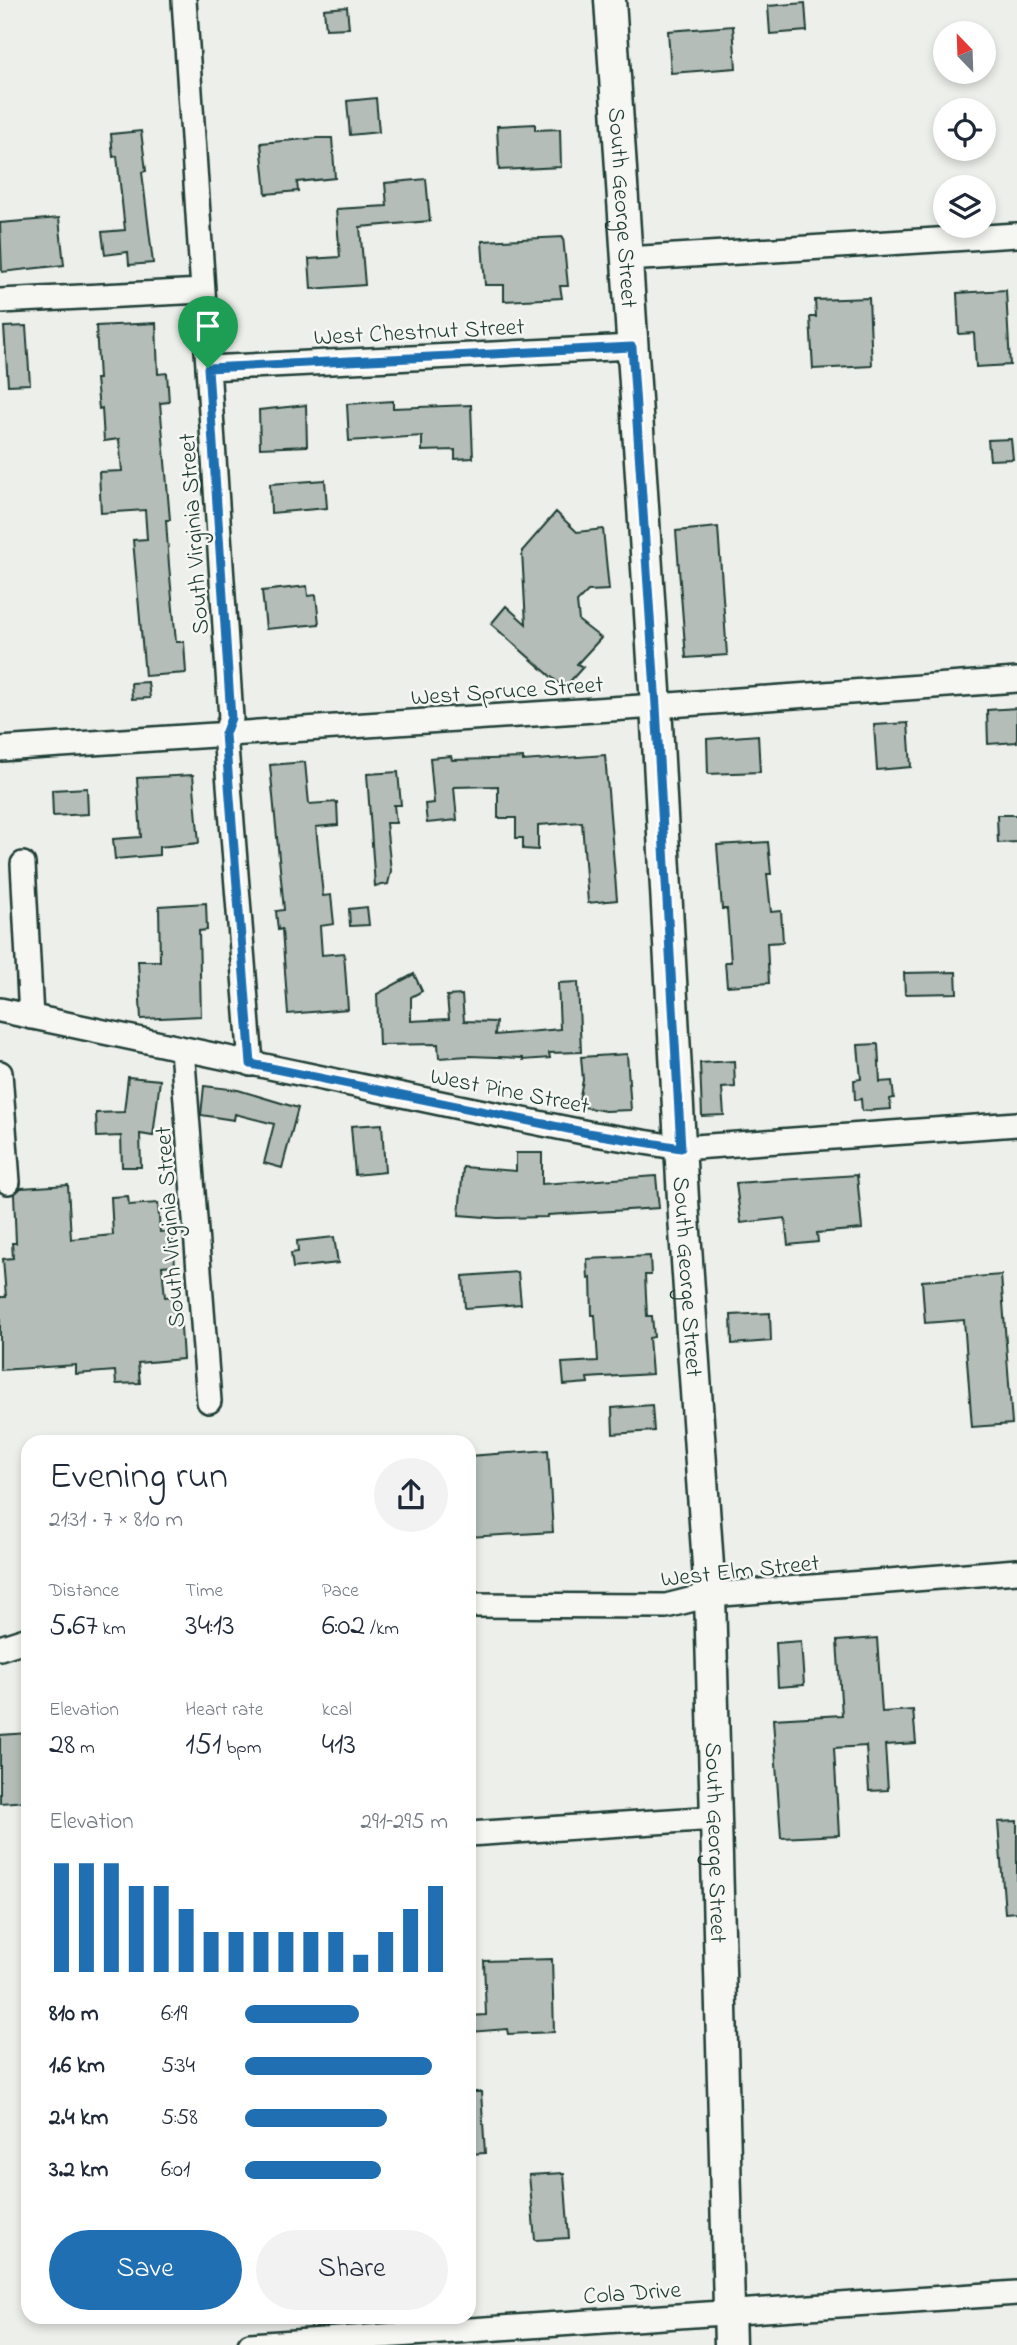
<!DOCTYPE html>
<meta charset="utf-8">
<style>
:root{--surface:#fff;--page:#f2f2f3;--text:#1f2937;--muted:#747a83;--accent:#1f6fb2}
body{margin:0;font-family:"Indie Flower",sans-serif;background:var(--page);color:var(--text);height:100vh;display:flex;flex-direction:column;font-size:26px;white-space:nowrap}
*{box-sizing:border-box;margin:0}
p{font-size:23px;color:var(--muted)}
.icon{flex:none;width:38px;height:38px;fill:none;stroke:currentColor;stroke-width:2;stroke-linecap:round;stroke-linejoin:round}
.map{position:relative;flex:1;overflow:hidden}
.drawer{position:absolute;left:21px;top:1435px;width:455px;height:889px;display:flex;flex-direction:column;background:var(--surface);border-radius:21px;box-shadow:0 4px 10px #0003}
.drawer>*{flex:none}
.needle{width:46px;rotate:337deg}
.fabs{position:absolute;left:933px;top:21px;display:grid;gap:14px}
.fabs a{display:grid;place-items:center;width:63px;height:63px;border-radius:50%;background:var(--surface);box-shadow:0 4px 10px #0003;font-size:35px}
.pin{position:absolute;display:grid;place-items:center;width:60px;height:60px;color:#fff;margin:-72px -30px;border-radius:50% 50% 50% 0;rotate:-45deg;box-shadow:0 0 7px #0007}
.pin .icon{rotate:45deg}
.round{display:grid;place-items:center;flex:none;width:74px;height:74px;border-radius:37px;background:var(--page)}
.summary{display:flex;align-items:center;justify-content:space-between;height:119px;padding:0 28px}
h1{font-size:38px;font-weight:600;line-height:52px}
.stats{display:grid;grid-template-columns:repeat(3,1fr);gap:10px;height:119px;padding:7px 28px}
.stats div{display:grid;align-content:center}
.stats b{font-size:30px;font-weight:600}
.stats small{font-size:19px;font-weight:400}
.stats p{font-size:19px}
.chart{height:196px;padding:14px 28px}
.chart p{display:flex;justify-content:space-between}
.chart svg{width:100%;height:126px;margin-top:7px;stroke:var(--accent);stroke-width:6}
.action{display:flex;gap:14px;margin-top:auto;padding:14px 28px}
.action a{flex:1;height:80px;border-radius:42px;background:var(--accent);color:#fff;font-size:28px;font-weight:600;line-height:80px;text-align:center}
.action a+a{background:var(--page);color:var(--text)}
ul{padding:0 28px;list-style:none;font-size:23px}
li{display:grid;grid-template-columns:112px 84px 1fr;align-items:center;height:52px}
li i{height:18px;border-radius:9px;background:var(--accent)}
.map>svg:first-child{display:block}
.building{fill:#b4bdb8;stroke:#1f3d34;stroke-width:2}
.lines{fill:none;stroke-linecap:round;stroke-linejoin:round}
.minor-casing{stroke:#1f3d34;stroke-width:28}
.major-casing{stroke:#1f3d34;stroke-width:35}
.minor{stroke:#f6f6f2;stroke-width:23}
.major{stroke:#f6f6f2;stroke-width:30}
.route-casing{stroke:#fff;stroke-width:14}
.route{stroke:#1f6fb2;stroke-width:9}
.labels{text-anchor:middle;stroke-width:5;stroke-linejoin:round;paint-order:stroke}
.street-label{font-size:24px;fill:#1f3d34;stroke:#f6f6f2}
</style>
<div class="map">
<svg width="1017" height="2345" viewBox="0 0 1017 2345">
<rect width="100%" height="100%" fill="#edefea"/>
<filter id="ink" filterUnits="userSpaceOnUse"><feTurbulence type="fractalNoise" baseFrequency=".0143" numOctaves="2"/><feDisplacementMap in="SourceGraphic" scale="14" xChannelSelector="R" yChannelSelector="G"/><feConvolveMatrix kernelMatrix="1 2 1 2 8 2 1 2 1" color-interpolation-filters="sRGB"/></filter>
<g filter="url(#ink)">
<path class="building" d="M805,3l2,28 -37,3 -2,-28z
M347,7l2,21 -23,1 -2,-20z
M733,26l3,42 -65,5 -3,-42z
M376,98l3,34 -29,3 -3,-34z
M535,124v6l25,-1 1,38 -62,3 -2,-44z
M141,131l5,40 -4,1 11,91 -24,2 -1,-13 -23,3 -3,-23 23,-2 -8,-74 -4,1 -2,-23z
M317,138h15l3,40 -38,4 1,9 -32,3 -5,-51z
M426,179l4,42 -70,6 5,58 -54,4 -2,-30 31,-2 -4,-48 51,-3 -2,-23z
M59,218l5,47 -62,7 -2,-49z
M563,237l5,49h-8l2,12 -58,3v-16h-19l-3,-44z
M1006,290l4,75 -34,2 -2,-34 -15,1 -2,-41z
M869,298l3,68 -59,3 -3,-52h6l-1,-17z
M156,323l2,51 9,-1 2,29 -9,1 10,117h-4l3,45 7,77h8l2,31 -41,3 -12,-136 14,-1 -2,-29 -44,3 -2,-41 23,-1 -3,-32 -15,2 -2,-33 -3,1 -3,-30h3l-3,-53z
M26,326l4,58 -22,1 -4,-58z
M393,401v7l78,-3 2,53 -18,1v-9l-33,1v-15l-73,5 -2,-37z
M306,405l1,41 -47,2 -1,-38z
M1011,439l2,20 -23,1 -2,-20z
M325,480l2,28 -56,5 -1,-29z
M556,512l21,20 26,-3 6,61 -21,1 -11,11 2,19 22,17 -24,26 6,3 -19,21 -73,-64 15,-18 20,18 -4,-73z
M718,527l9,128 -41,3 -10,-127z
M307,586l1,10 8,-1 3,29 -53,5 -4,-38z
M148,682l2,16 -18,1 -1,-16z
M1017,708v34l-29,2 -1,-34z
M908,723l3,44 -34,3 -3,-45z
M758,735l2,37 -52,2 -1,-35z
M605,755l12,145 -29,3 -6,-81 -44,3v25l-15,-1v-11h-7v-20h-18v-32l-44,1 3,33 -30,3 -2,-19 9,-1 -4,-45 21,-2 1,4 71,-2v3z
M305,762l4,42 28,-2 1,23 -22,2 7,69 8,-1 3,29 -14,2 2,29 22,-2 4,56 -60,5 -6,-85 -4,1 -2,-19 8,-1 -14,-145z
M398,772l3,33h-7l2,18h-10l5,48 -3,13 -13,2 -8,-112z
M193,775l6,68 -40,4v8l-44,4 -2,-20 28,-2 -4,-59z
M87,788l1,26 -35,2 -1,-26z
M997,815h20v27l-19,1z
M768,842l3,32h-4l4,38 10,-1 2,31 -16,1 2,40 -42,3 -2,-24h6l-4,-53h-5l-5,-64z
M206,903l1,27 -8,1 2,85 -60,3 -3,-58h22l-1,-55z
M367,907l2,18 -19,1 -1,-17z
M956,972l1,21 -52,1 -1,-21z
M414,974l8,17 -11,6v24l38,-2 -2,-23 15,-1 2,26 32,1 -1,13 65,-6 -2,-46 20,-1 3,70 -32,1 1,5 -27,2v-2l-54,-2 -30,2 -1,-14 -59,1 -2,-51z
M878,1044l2,38 12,-1 2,17 -4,1 1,10 -29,2 -1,-12 -6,1 -1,-20 7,-1 -3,-34z
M627,1054l4,56 -26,1 -27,-5 5,-26 -2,-23z
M734,1061l1,26 -13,1 2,27 -22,1 -2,-53z
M128,1077l32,3 -7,56 -13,-2 1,33h-19l-1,-31 -24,1 -1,-24 28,-1z
M204,1086l34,4 60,18 -16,60 -18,-5 10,-39 -39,-10 -1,6 -33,-5z
M382,1124l3,48 -30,3 -4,-49z
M516,1153h26v31l114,-8 3,32 -111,7v2l-50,1 -39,-3 4,-48 53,4z
M857,1175l5,54 -45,4 1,9 -30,3 -3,-27 -44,5 -5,-40z
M68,1185l3,54 42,-4 -2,-38 17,-1 1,9 29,-2 2,29 12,-1 3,34 -13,1 3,31 14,-1 4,63 -45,4 2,20 -24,1 -1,-13 -39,3v-9l-76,5v-73h6l-3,-38 10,-1 -1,-15h4l-2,-49 7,-6z
M334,1237l4,26 -45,5 -2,-15 7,-1 -1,-11z
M650,1256l1,19h-6l2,41h5l2,21 -5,1 3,36 -65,4 1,5 -24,2 -2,-22 36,-2 -3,-46h-3l-1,-37 -3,1 -1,-20z
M518,1272l3,32 -56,4 -2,-32z
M1001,1275l11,149 -40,3 -8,-107 -39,3 -3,-42z
M770,1313l1,28 -39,3 -1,-29z
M652,1405l2,26 -41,3 -1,-26z
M548,1450l5,82 -84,5v-81z
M877,1638l5,74 31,-2 3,33 -31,2 3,45 -19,1 -3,-45 -32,2 5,87 -58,3 -8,-119 69,-4 -5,-74z
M801,1641l3,44 -26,2 -2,-44z
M28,1733v68l-28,2v-68z
M1017,1821v91l-12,1 -7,-91z
M552,1959l2,73 -46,2 -1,-5 -37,3 -1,-16 17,-1 -2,-54z
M469,2092h12l4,61 -16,1z
M564,2173l5,65 -34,2 -6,-65z"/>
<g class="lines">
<defs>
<path id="minor" d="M184,0l47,718 -6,16 26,330
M627,259l390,-24
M0,301l203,-10
M208,368l424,-21
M0,749l656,-43 361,-26
M23,864l8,153
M0,1010l459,97 129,26 93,15 336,-24
M182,1049l27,352
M0,1073l8,109
M469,1605l197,1 44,-11 307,-24
M0,1648l28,-9
M469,1834l247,-16
M250,2345l767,-52"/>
<g id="major">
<path id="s1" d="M610,0l46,706 28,511 26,378 20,750"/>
</g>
</defs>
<use href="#minor" class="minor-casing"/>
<use href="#major" class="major-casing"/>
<use href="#minor" class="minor"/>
<use href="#major" class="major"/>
</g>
</g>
<g class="lines" filter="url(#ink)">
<defs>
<path id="route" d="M632,347l24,359 25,442 -93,-15 -337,-69 -26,-330 6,-16 -23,-350z"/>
</defs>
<use href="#route" class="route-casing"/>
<use href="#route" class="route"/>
</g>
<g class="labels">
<g class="street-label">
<text dy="8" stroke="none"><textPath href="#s1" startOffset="208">South George Street</textPath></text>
<text transform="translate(419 331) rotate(-3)" y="8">West Chestnut Street</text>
<text transform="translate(193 534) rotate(-94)" y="8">South Virginia Street</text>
<text transform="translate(507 690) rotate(-4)" y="8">West Spruce Street</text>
<text transform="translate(510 1090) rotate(11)" y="8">West Pine Street</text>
<text transform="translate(169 1227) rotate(-94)" y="8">South Virginia Street</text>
<text dy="8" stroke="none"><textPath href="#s1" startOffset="1279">South George Street</textPath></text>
<text transform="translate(740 1570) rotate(-6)" y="8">West Elm Street</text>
<text dy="8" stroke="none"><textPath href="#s1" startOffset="1846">South George Street</textPath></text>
<text transform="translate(632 2292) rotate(-4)" y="8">Cola Drive</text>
</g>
</g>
</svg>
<div class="fabs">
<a><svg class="needle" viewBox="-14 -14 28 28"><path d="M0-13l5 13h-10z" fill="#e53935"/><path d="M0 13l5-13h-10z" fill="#747a83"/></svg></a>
<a><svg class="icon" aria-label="locate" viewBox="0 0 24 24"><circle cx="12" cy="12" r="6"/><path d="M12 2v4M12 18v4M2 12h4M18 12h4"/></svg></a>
<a><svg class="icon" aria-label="layers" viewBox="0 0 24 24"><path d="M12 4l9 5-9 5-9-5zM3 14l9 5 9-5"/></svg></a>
</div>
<div class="pin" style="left:208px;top:368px;background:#1e9e55"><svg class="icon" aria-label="arrive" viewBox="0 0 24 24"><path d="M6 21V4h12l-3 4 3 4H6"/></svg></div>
<section class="drawer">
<div class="summary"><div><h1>Evening run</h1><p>21:31 · 7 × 810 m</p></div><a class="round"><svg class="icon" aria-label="share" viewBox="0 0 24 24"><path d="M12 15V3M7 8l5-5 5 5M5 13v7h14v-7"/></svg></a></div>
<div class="stats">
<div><p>Distance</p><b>5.67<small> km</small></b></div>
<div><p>Time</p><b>34:13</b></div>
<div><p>Pace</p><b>6:02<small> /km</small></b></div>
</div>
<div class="stats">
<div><p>Elevation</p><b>28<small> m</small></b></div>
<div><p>Heart rate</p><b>151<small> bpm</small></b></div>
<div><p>kcal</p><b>413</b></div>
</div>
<div class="chart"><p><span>Elevation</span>291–295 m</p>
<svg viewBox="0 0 160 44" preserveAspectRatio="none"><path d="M5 44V6M15 44V6M25 44V6M35 44V14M45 44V14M55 44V22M65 44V30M75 44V30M85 44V30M95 44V30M105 44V30M115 44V30M125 44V38M135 44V30M145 44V22M155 44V14"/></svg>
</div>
<ul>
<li><b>810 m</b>6:19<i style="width:56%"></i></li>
<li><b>1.6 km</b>5:34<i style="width:92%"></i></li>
<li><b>2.4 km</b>5:58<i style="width:70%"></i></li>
<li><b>3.2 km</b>6:01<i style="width:67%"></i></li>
</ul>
<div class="action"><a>Save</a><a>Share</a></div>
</section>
</div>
